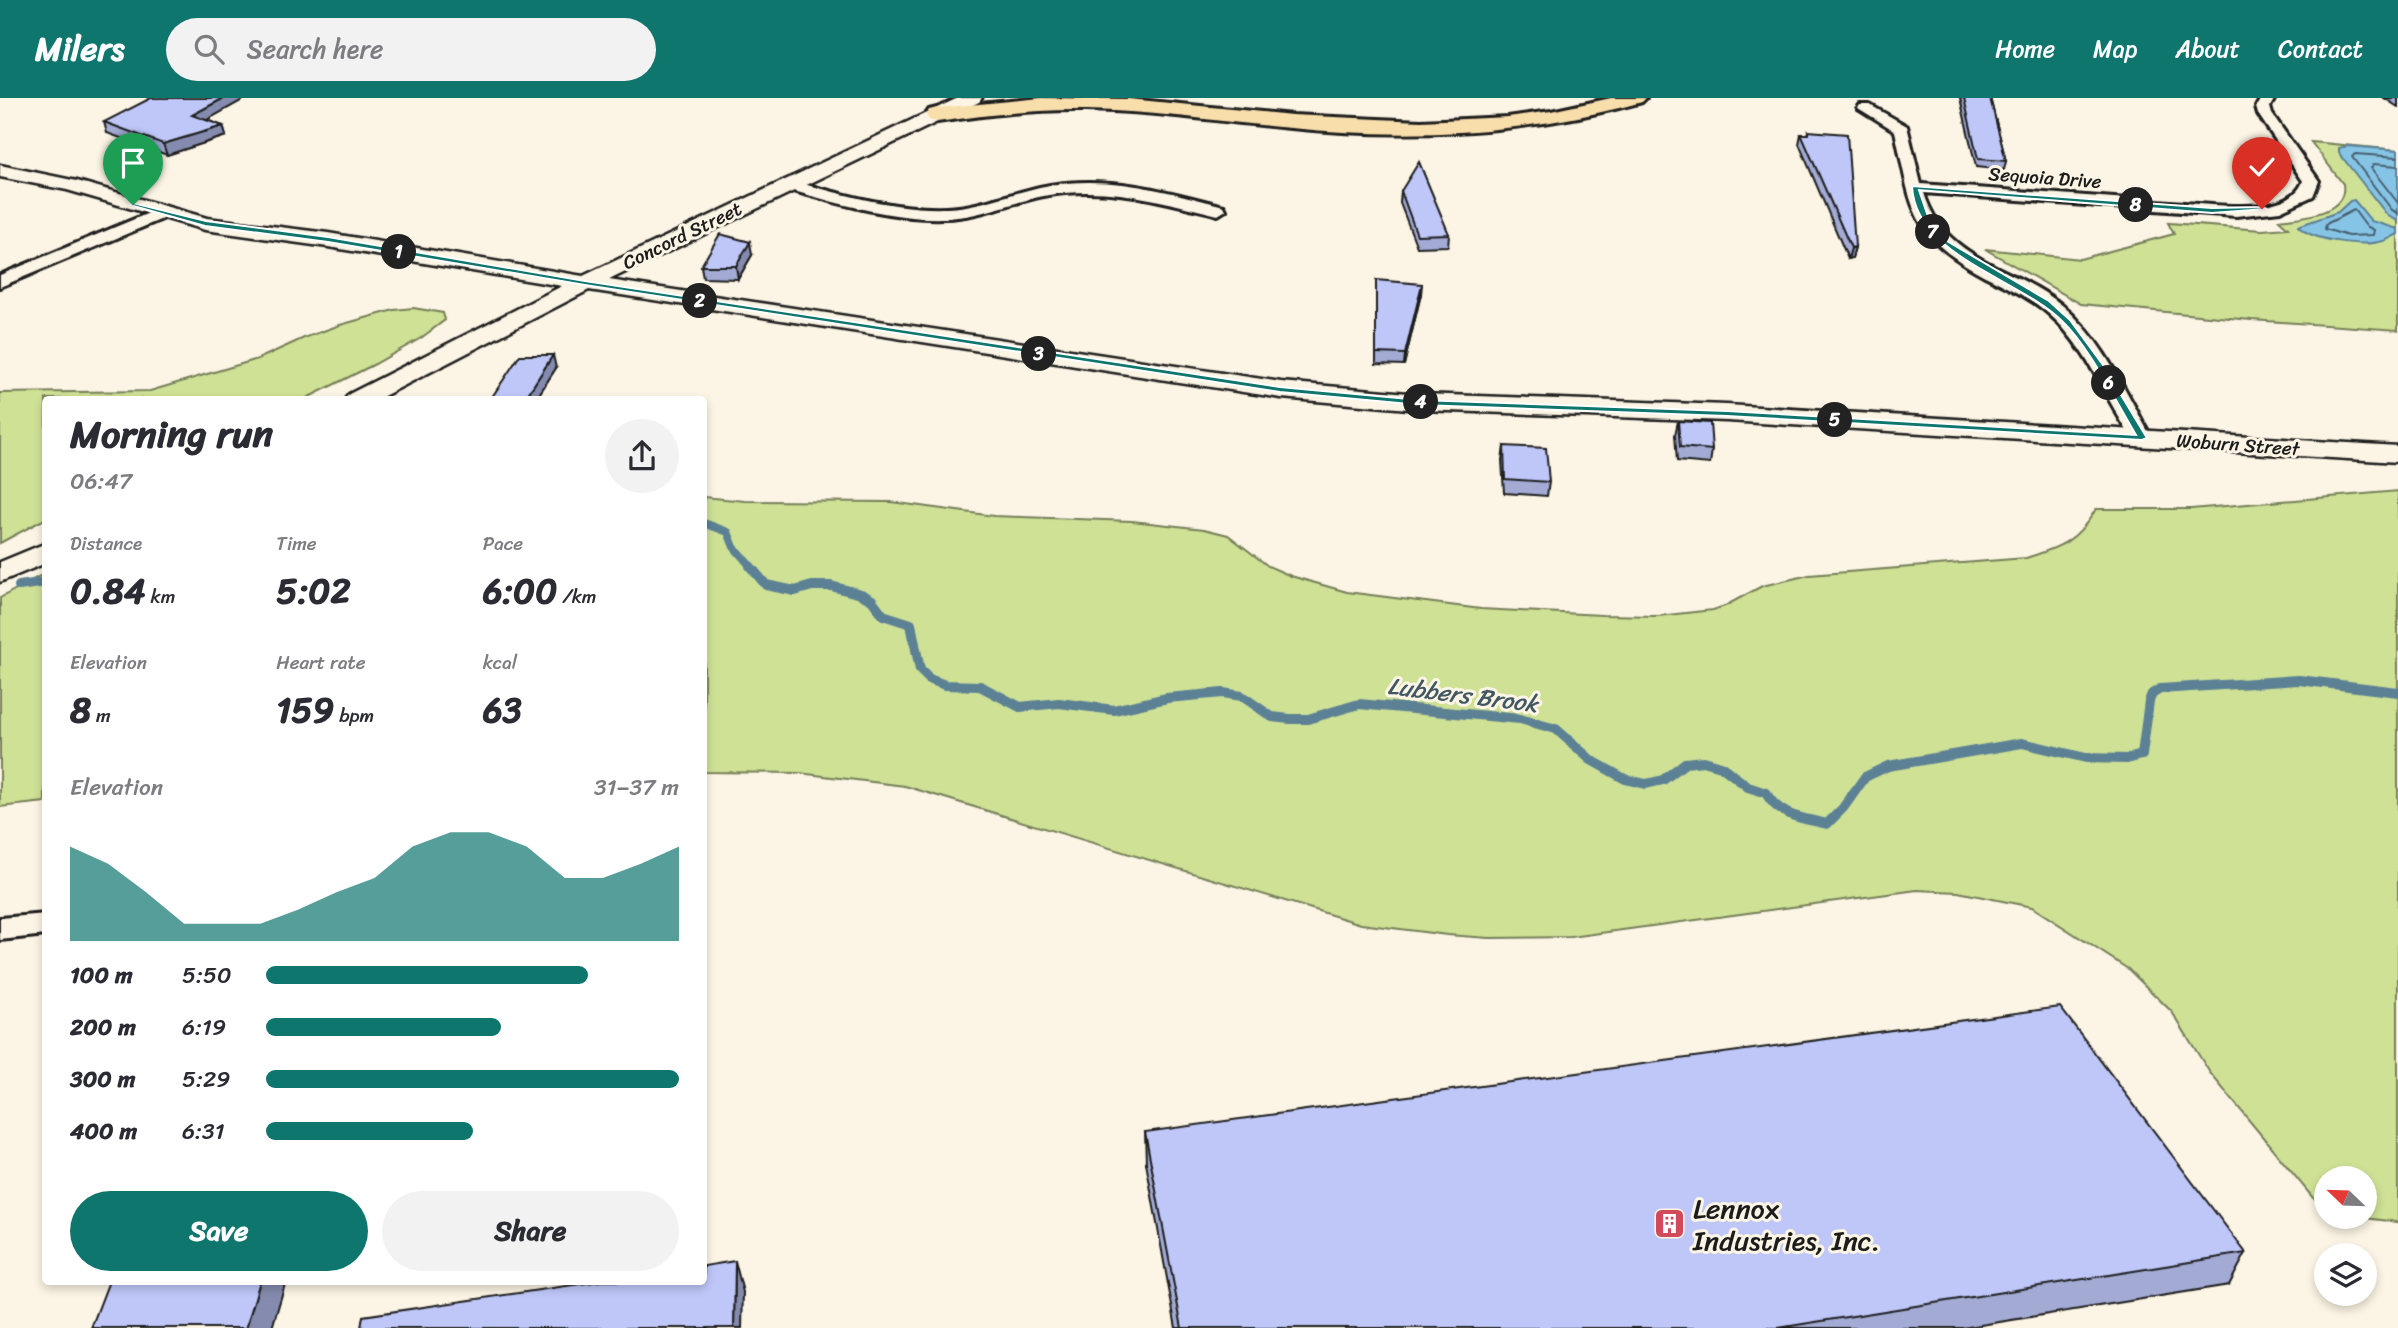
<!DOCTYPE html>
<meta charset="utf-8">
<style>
:root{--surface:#fff;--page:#f2f2f3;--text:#2b2b33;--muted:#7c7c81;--accent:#0f766e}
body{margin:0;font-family:Sriracha,sans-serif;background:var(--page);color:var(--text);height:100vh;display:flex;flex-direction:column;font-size:26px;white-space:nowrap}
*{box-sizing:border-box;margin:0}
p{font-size:23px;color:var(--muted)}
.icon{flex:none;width:38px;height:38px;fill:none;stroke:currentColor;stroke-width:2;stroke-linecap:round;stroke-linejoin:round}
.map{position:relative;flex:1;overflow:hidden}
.details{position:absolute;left:42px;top:298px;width:665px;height:889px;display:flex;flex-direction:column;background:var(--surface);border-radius:7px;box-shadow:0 4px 10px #0003}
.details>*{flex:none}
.needle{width:46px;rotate:293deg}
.buttons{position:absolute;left:2314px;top:1068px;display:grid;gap:14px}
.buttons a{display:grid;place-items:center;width:63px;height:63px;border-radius:50%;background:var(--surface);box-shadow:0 4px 10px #0003;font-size:35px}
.pin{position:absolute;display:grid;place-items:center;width:60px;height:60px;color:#fff;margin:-72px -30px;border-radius:50% 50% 50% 0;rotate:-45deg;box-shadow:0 0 7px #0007}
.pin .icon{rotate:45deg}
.km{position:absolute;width:35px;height:35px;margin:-18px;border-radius:50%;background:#222;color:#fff;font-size:19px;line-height:35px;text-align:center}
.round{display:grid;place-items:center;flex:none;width:74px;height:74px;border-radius:37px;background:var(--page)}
.headline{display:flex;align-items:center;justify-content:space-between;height:119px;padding:0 28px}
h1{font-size:38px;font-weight:700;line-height:52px}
.metrics{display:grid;grid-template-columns:repeat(3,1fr);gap:10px;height:119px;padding:7px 28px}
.metrics div{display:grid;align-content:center}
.metrics b{font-size:35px;font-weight:700}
.metrics small{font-size:19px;font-weight:400}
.metrics p{font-size:19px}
.chart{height:196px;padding:14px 28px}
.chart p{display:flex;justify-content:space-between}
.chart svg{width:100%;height:126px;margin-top:7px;fill:var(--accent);opacity:.7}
.cta{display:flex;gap:14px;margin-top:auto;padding:14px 28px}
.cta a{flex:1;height:80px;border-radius:42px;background:var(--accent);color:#fff;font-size:28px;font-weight:700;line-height:80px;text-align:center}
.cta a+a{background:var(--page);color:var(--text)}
ul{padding:0 28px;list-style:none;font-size:23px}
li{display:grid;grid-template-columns:112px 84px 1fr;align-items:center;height:52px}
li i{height:18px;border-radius:9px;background:var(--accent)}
header{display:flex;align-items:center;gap:42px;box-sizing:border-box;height:98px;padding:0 35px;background:var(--accent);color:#fff}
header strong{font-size:33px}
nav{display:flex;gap:38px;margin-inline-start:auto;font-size:24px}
.search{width:490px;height:63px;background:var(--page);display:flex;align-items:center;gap:18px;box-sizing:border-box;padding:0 24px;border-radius:38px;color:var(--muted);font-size:26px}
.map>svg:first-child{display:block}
.green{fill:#cee195;stroke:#757e58;stroke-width:2}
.water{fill:#86c4e6;stroke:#5c8195;stroke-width:2}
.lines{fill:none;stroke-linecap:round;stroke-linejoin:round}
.shore{stroke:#465f6d;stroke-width:2}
.stream-far1{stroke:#5c8195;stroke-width:8}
.stream{stroke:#5c8195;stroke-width:10}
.minor-casing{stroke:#1c1c1c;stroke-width:6}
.tertiary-casing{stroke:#1c1c1c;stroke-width:5}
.motorway-casing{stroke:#1c1c1c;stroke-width:6}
.minor{fill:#fcf5e5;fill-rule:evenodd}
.tertiary{fill:#fcf5e5;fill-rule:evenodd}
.motorway{fill:#f8deab;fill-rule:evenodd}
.wall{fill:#a3abd5;stroke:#1c1c1c;stroke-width:2}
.shaded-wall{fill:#858bae;stroke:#1c1c1c;stroke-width:2}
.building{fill:#bec7f8;stroke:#1c1c1c;stroke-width:2}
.route{fill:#0f766e;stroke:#fff;stroke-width:2}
.labels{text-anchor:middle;stroke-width:6;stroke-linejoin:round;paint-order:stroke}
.far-street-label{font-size:19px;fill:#1c1c1c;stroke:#fcf5e5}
.water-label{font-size:24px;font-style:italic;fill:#415763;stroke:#fcf5e5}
.near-poi-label{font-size:28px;fill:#1c1c1c;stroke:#fcf5e5;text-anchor:start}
</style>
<header>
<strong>Milers</strong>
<div class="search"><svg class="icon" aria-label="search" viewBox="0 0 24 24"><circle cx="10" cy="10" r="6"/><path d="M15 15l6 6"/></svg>Search here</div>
<nav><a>Home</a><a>Map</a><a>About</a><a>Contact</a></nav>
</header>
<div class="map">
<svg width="2398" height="1230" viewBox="0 0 2398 1230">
<rect width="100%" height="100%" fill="#fcf5e5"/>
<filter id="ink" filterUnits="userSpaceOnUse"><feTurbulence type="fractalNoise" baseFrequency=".0143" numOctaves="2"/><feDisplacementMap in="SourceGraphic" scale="14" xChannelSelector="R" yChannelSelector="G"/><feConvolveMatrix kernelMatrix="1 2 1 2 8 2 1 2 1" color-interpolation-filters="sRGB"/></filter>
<g filter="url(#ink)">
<path class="green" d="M2311,44l87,8v180l-147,-10 -170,-16 -96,-55 95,10 94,-25 -6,-11 94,7 26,-2 -9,-8c21,-3 69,-5 64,-36z
M413,210l30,5 2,7 -24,18 -46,26 -70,35h-259l-1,120 -45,24v-150l150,-2 108,-32 46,-21 36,-13 54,-15z
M2398,393v731l-50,-6h16v-38h-38v28l-13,-8 -103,-125 -38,-61 -44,-43 -96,-62 -74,-15 -41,-2 -346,47 -82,1 -42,-3 -86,-11 -456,-138 -106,-13 -95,-1v-275l41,4 146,1 103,14 138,5 72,8 24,6 40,31 23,10 56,16 134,17 121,6 56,1 55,-6 12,-4 37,-20 47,-11 217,-17c35,-11 51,-17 70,-49h95z
M45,475v229l-45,5v-209z"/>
<path class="water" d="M2348,48l50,4v71l-10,-5 -49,-63v-5z
M2354,102l17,21 27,8v5c-5,2 -10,6 -15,7 -19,6 -72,0 -85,-15l40,-14 12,-11z"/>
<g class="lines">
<path class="shore" d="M2398,59l-43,-3 -3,3 40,53 6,3
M2398,68l-24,-2 -3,4 27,35
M2354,112l12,16 8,4 -1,5 -25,1 -23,-7 1,-5z"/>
<path class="stream-far1" d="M704,425l24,9 6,15 18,21"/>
<path class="stream" d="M750,468l16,19 29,6 17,-5h19l30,8 11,6 11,15 28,9 9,46 9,9 16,6 35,1 40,21 39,-4 55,7 53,-12 56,-5 19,3 30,21 18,2h18l51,-15 161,15 36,10 35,31 34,19 21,5 17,-4 22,-17 18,-2 18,5 27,21 18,6c13,24 36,25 61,31l16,-16 22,-31 23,-11 134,-23 64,15 41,1 15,-4 7,-54 3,-7 8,-5 139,-9 99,12
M19,488l27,-4"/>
<defs>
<path id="minor" d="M2261,0h14l-5,9 2,7 47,67 -6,15 -33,15 -44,5 -312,-23c21,69 89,72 138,112 41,34 64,88 90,133l-3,4h-14c-30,-42 -46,-93 -86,-128 -18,-16 -42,-27 -64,-38 -76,-40 -73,-68 -90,-145l-37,-23 2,-3h10l37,21 14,58 291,21c26,1 80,7 91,-24l-45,-67 -2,-7z
M788,82c51,13 104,30 158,28 35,-1 69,-17 104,-23 60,-10 117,6 174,21l2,4 -8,5c-56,-14 -110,-30 -169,-20 -35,6 -68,22 -104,23 -55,2 -110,-16 -163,-30l-2,-3z
M161,110l6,1 2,4 -2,4 -167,70v-12z
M46,816v21l-46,5v-22z"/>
<path id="tertiary" d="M958,0h24l-3,4 -370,178 672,102 139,12 307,11 671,41v16l-671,-41 -307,-11 -139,-12 -692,-108 -211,109h-33l4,-5 213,-108 -234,-39 -123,-17 -138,-40 -67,-13v-12l77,16 130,37 121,15 255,43z
M46,445v20l-46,19v-20z"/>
<path id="motorway" d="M1041,0l88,1 163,16 129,6 87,-4 43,-6 60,-13h35l-4,4c-116,32 -232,38 -351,26 -69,-6 -137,-17 -206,-18 -50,-1 -99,5 -148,12l-8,-2 -3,-5 3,-5 8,-2z"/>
</defs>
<use href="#minor" class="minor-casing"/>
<use href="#tertiary" class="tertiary-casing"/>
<use href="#motorway" class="motorway-casing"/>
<use href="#minor" class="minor"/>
<use href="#tertiary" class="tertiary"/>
<use href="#motorway" class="motorway"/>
</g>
<path class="wall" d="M246,0l-40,22 17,6 3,10 -59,19 -60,-22 -3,-11z
M1960,0h30l16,63 -2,9 -28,-3z
M2384,0h14v9z
M1808,33l47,116 -3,11 -4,1 -49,-115 2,-10h6z
M1401,93l48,43 -1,12 -31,1 -17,-44z
M752,157l-14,24 -35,-1 -2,-12z
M1376,182l45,14 -17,71 -28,-1z
M556,270l-20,31h-44v-2z
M1678,323l34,29 -2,14 -33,-3 -2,-26z
M1504,348l45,36 -2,14 -43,-3 -2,-33z
M1145,1034l1101,121 -17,32 -267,43h-786l-30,-165z"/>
<path class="shaded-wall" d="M224,0h22l-50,28 -4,-11z
M223,28l3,10 -59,19 -4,-11z
M750,144l2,13 -14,24 -2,-13z
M1855,149l-3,11 -4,1 3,-11z
M1422,186l-1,10 -17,71 1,-11z
M553,257l3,13 -20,31h-10v-2z
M735,1163l8,31 -1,36h-8z
M260,1183h26l-14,47h-26z"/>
<path class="building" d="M151,0h73l-32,17 31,11 -60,18 -59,-22z
M1964,0h26l16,63 -28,-2z
M1808,33l39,3 8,113 -4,1 -50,-114h7z
M1419,64l30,72 -32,1 -16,-44z
M720,136l30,8 -14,24h-35z
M1376,182l46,4 -17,70 -29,-1z
M520,257h33l-27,42h-34z
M1678,323l32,2 2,27 -32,-3z
M1504,348l42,2 3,34 -44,-3z
M2060,909l186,246 -468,75h-596l-37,-196z
M735,1163l-1,67h-373l2,-12 237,-35h104v-15z
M109,1183h151l-14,47h-155z"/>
</g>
<path class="route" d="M1912,88l300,22 50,-1 4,2 -54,4 -293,-23 12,35 16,16 102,60 21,19 33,45 44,73 -5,2 -415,-24 -307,-11 -140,-13 -695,-107 -257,-43 -123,-16 -75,-21 3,-2 73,18 122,16 257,44 695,106 140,13 307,11 409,24c-21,-35 -46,-87 -74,-114 -44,-43 -147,-65 -150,-135z"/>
<defs>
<symbol id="building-square" viewBox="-11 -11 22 22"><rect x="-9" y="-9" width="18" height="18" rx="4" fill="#d1495b" stroke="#fcf5e5"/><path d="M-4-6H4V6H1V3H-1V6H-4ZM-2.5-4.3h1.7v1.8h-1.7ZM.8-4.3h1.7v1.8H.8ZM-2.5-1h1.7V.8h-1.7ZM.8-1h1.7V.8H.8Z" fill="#fff"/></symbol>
</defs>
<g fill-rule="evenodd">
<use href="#building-square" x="1652" y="1108" width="35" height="35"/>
</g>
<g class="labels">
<g class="far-street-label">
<text transform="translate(2045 79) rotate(4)" y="7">Sequoia Drive</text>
<text transform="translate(682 137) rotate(-26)" y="7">Concord Street</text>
<text transform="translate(2238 346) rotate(4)" y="7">Woburn Street</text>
</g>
<g class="water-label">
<text transform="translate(1463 597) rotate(7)" y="8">Lubbers Brook</text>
</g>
<g class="near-poi-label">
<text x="1693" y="1120">Lennox<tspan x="1693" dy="32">Industries, Inc.</tspan></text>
</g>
</g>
</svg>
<div class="buttons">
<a><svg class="needle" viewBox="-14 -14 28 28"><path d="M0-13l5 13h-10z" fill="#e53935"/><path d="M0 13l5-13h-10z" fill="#7c7c81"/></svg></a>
<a><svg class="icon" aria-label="layers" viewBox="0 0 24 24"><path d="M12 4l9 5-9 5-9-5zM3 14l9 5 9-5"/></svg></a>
</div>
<div class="pin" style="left:133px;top:107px;background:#1e9e55"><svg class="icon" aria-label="arrive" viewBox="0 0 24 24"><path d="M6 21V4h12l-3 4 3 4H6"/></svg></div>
<div class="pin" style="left:2262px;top:111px;background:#d93025"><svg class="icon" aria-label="check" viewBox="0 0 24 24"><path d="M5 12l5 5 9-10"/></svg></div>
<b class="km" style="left:399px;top:154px">1</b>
<b class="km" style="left:700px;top:203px">2</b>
<b class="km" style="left:1039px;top:256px">3</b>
<b class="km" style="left:1421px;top:304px">4</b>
<b class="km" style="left:1835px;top:322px">5</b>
<b class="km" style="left:2109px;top:285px">6</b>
<b class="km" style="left:1933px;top:134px">7</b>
<b class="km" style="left:2136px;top:107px">8</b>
<section class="details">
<div class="headline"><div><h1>Morning run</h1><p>06:47</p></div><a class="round"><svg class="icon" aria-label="share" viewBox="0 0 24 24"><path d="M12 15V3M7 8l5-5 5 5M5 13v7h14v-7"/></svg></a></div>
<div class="metrics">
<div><p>Distance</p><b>0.84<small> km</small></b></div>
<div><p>Time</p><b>5:02</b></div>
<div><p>Pace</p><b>6:00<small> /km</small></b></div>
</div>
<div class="metrics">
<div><p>Elevation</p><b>8<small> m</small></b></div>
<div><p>Heart rate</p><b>159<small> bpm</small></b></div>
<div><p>kcal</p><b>63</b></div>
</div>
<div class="chart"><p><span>Elevation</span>31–37 m</p>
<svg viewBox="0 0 160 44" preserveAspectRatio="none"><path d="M0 44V11L10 17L20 27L30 38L40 38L50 38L60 33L70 27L80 22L90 11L100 6L110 6L120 11L130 22L140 22L150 17L160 11V44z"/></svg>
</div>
<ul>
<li><b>100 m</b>5:50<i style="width:78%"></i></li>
<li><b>200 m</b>6:19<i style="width:57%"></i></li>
<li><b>300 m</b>5:29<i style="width:100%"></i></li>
<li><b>400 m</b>6:31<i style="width:50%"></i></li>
</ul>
<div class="cta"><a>Save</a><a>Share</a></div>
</section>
</div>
